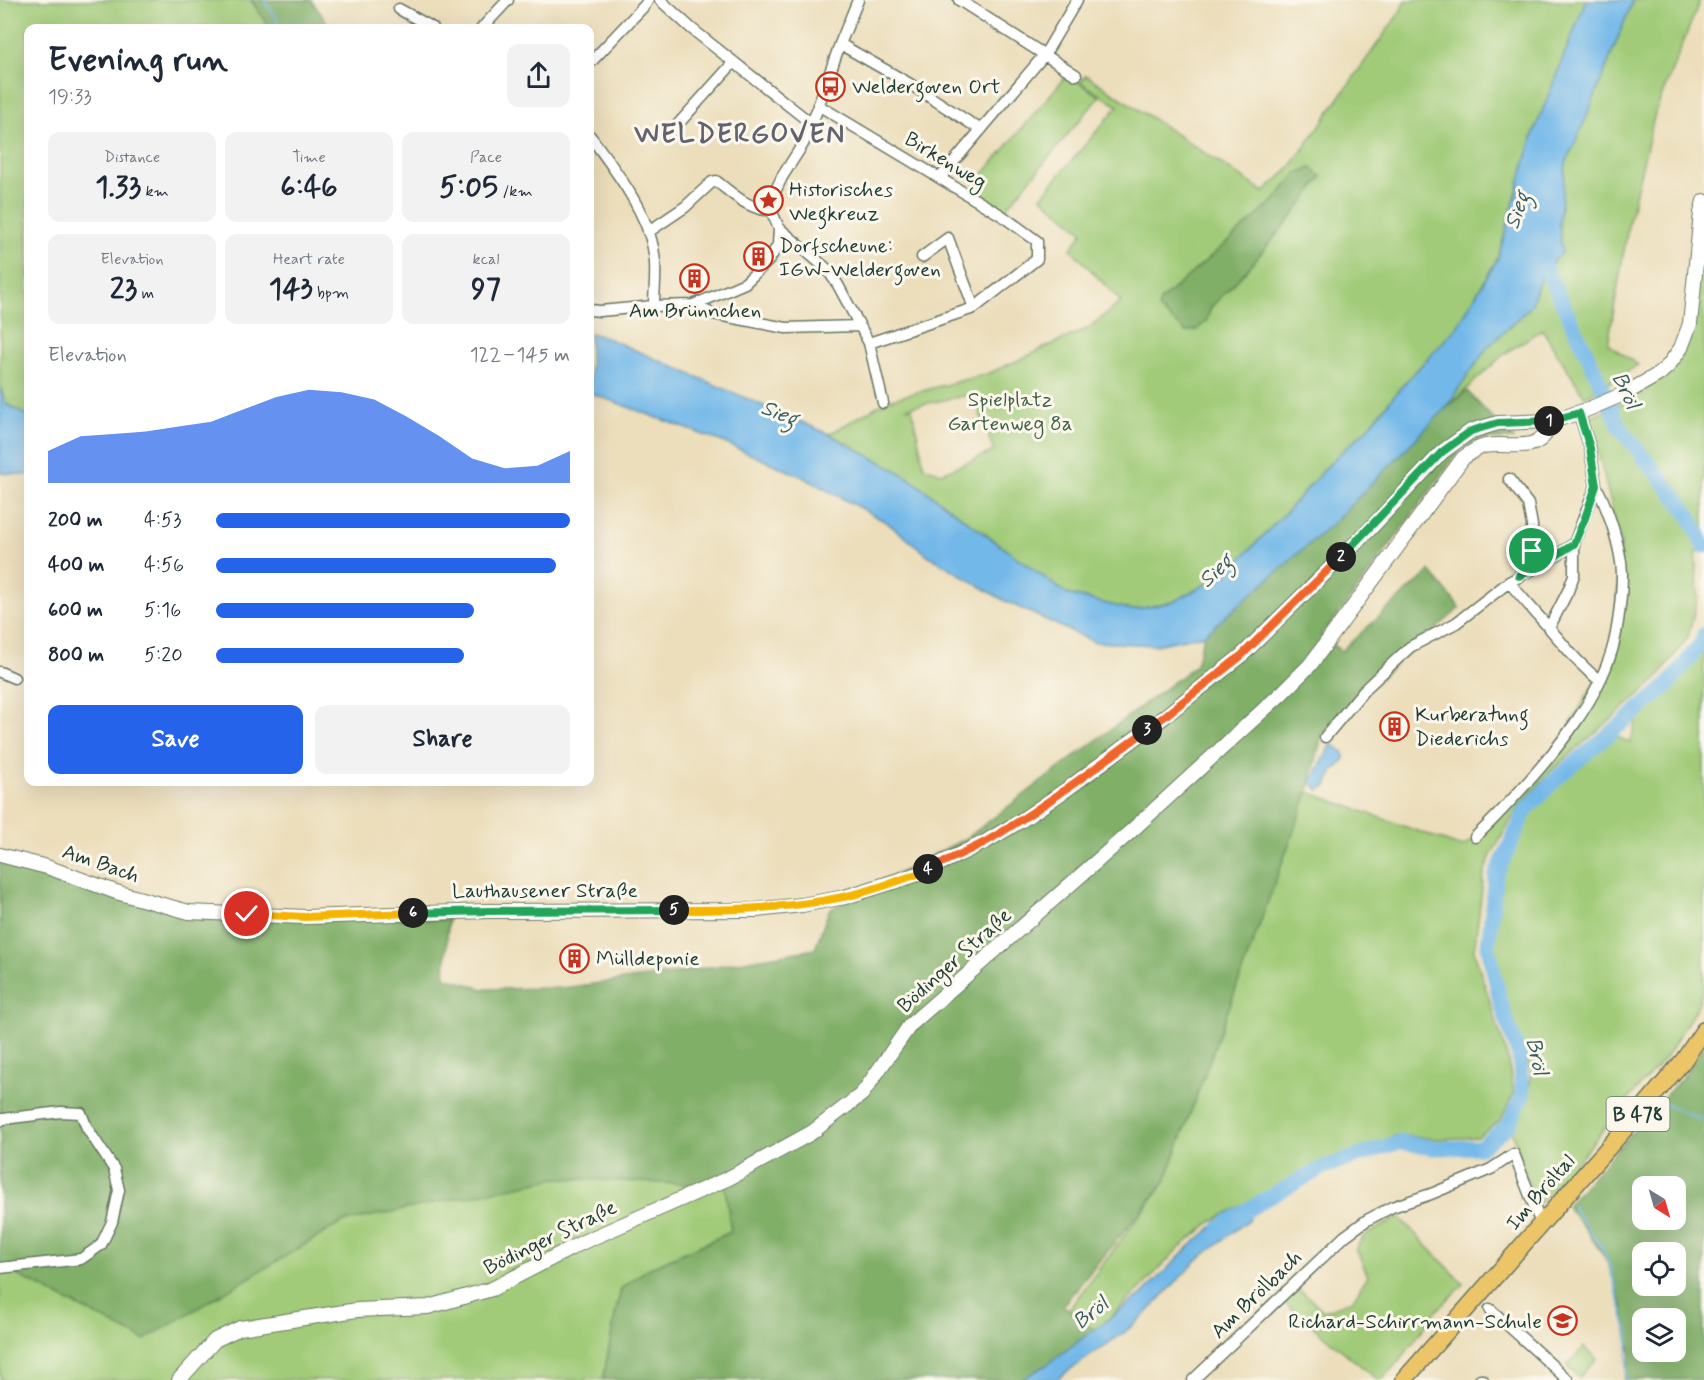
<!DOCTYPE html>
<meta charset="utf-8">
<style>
:root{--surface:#fff;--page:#f2f2f3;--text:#1f2937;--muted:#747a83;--accent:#2563eb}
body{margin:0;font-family:Mynerve,sans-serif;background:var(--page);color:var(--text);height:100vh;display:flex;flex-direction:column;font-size:22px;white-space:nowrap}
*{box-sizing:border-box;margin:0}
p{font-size:20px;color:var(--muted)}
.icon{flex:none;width:33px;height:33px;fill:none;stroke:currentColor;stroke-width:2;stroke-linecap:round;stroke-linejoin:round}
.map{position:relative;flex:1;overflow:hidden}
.sheet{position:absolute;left:24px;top:24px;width:570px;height:762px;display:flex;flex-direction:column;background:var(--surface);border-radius:12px;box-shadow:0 6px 24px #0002}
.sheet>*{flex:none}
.needle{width:39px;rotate:143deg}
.controls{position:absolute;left:1632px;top:1176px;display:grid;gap:12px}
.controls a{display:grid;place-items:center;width:54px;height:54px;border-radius:12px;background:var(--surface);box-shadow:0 6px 24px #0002;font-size:30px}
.pin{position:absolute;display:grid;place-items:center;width:51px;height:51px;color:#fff;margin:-26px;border:3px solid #fff;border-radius:50%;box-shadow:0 2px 6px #0007}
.km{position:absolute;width:30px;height:30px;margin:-15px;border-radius:50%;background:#222;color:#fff;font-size:16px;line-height:30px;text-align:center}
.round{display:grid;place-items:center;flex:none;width:63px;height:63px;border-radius:12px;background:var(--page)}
.headline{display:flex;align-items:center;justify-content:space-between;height:102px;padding:0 24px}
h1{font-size:33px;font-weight:800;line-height:45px}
.metrics{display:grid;grid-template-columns:repeat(3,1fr);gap:9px;height:102px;padding:6px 24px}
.metrics div{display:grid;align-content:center;border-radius:12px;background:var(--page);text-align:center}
.metrics b{font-size:30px;font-weight:800}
.metrics small{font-size:16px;font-weight:400}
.metrics p{font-size:16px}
.chart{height:168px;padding:12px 24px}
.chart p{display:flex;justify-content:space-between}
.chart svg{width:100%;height:108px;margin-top:6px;fill:var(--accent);opacity:.7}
.primary-button{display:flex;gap:12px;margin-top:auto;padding:12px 24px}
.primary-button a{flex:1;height:69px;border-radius:12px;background:var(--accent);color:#fff;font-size:24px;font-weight:800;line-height:69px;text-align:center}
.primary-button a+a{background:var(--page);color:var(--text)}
ul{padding:0 24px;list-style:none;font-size:20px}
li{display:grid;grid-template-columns:96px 72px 1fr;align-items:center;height:45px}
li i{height:15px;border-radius:8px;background:var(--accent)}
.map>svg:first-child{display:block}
.green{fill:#a1cb78;stroke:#608456;stroke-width:1.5;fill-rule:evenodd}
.forest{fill:#80af68;stroke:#50764e;stroke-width:1.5;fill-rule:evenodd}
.water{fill:#72b8e9;stroke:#487a8e;stroke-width:1.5}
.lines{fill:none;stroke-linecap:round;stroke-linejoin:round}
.stream{stroke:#72b8e9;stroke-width:2}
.river{stroke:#72b8e9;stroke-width:15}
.minor-casing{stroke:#677563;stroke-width:13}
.tertiary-casing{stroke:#677563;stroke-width:16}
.primary-casing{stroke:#677563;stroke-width:19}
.minor{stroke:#fff;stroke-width:10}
.tertiary{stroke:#fff;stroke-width:14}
.primary{stroke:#edc569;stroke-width:16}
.split-1-casing{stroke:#fff;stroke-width:12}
.split-2-casing{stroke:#fff;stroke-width:12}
.split-3-casing{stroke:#fff;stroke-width:12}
.split-4-casing{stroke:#fff;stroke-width:12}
.split-5-casing{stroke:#fff;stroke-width:12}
.split-6-casing{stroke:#fff;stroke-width:12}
.split-7-casing{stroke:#fff;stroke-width:12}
.split-1{stroke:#22a559;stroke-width:8}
.split-2{stroke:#22a559;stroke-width:8}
.split-3{stroke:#f0652b;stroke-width:8}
.split-4{stroke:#f0652b;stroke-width:8}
.split-5{stroke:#f5b400;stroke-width:8}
.split-6{stroke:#22a559;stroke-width:8}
.split-7{stroke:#f5b400;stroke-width:8}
.labels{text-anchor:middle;stroke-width:6;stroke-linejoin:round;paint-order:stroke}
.shield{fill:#fbf7ec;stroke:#61756b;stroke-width:1.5}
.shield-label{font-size:20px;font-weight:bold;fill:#1f3d34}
.poi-label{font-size:21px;fill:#1f3d34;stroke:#fbf7ec;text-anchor:start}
.street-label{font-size:21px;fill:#1f3d34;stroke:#fbf7ec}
.park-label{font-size:21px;fill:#406045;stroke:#fbf7ec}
.water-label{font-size:22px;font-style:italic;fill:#345c61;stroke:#fbf7ec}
.district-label{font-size:27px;font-weight:bold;letter-spacing:1.5px;fill:#62636e;stroke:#fbf7ec}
</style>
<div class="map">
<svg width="1704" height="1380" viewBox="0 0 1704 1380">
<rect width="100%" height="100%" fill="#fbf7ec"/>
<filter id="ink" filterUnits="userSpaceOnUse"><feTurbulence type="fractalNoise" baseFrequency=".0167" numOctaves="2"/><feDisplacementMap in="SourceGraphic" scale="12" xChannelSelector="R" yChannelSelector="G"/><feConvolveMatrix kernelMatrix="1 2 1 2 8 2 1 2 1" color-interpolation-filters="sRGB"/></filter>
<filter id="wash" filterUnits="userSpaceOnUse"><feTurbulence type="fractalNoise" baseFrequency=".008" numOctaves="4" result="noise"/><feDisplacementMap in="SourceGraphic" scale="24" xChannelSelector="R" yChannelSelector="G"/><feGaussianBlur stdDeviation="1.35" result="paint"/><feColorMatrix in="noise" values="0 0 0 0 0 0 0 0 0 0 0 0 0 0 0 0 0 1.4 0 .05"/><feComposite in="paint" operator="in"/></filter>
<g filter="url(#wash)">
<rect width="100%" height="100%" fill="#ecdebb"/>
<path class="green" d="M0,0h251l19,28h-242v388l-22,-12 -6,-17z
M1405,0h181l-53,135 -35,123 -41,69 -55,59 -33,41 -36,33 -47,52 -59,61 -54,29 -41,8 -65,-16 -164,-120 -74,-40 59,-34 102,-27 98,-45 33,-26 -50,-53 12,-17 -42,-35 77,-91 -38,-24 6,-7 178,117 25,-23 111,-157zM1311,168l10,9c-34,47 -69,89 -110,130l-50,-7 112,-98 24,-28zM973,394l21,57 -52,22 -18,-6 -12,-59h-7z
M1633,0h67l-45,113 -26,108 -21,123 30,21 -53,32 -43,-68 -38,25 -60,56 43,-62 44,-42 11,-33 20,-20 -3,-31 7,-59 20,-45z
M1067,75l33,21 -97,116 -34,-21z
M1704,234v299l-8,24 2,41 -10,39 -31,42 -106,92 -32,35 -28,49 -7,18 -10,78 33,105 7,37 -13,27 -23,17 -40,2 -40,-4 -75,28 -109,57 -36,29 -38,40 -37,35 -9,6 -25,-21 96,-127 143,-390 154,55 17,-11 67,-70 67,-115 8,-108 -32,-126 41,-17 35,-26 17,-22z
M1704,642v344l-7,21 -31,50 -35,39 -50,61 -45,50 -24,-76 16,-31 3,-28 -27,-75 -12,-52 6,-68 29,-65 36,-33 51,-44 16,8 6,-21 -3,-4 35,-29z
M169,917l280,1 -7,60 283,208 6,46 -82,36 -28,21 -5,22 -13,69h-603v-114l97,50z
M1399,1217l65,67 -28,27 -32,44 -22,25h-4l-97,-80 15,-13 28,24 28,-10 16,-25 -12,-28 8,-12z
M1584,1347l13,12 -18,19 -12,-12z"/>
<path class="forest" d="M251,0h60l20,28h-61z
M1311,168l11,9 -24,32 -53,63 -34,35 -4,13 -10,10 -11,2 -28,-24 3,-8 112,-98 24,-29z
M1467,391l29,31 18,17h-32l-20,8 -127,172 -15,16 21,16 89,-80 30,37 -69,60 -69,67 -14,57 -143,390 -102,123 31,25 -49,36 -25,14h-417l13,-69 5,-22 28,-21 82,-36 -6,-46 -168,-8 -214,44 -199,118 -144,-74v-405l189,52 259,7 -3,57 38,12 80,-1 107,-14 145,-25 14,-39 139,-73 228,-172 8,-30 128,-111 112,-114z
M1704,1045v335h-80l7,-24 -7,-46 -18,-51 -22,-32 -18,-21 121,-134zM1642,1186h34v34h-34zM1642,1252h34v34h-34zM1642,1318h34v34h-34z"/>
<path class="water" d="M1586,0h47l-47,118 -20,45 -7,59 3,31 -20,20 -11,33 -44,42 -43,62 -112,114 -128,111 -49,10 -61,-3 -89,-41 -76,-45 -43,-34 -83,-45 -83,-36 -130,-48v-60l15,4 224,97 74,40 164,120 65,16 41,-8 54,-29 59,-61 47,-52 36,-33 33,-41 55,-59 41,-69 35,-123z
M0,387l6,17 22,12v59l-28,-2z
M1332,744l12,9 1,6 -8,9 -4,2 -6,16 -8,4 -8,-8z
M1228,1214l22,5 -53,41 -53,56 -19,16 -70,48h-35l25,-14 97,-72 49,-49z"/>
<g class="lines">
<path class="stream" d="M264,0l18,28
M1658,1102l46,18
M1571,1206l29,39 8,16 21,74 -3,45"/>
<path class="river" d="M1538,253l43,88 40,88 68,85 15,32
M1220,1227l42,-26 62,-34 76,-25 35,6 46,-1 27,-21 15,-31 -4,-39 -19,-55 -12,-55 8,-71 30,-65 33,-34 108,-90 35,-44 2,-8"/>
</g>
</g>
<g filter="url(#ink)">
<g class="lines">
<defs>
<path id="minor" d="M660,0l32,29 120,95
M858,0l-18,44 -28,80 -9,20 -21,33 -8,17 -3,16 8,18 48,41 11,16 31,58 14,60
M959,0l117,75
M399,9l34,19
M482,28l26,-28
M840,44l70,40 71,46
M590,63l55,-58 3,-5
M818,105l183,110 36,26v18l-63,49 -105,35
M671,132l63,-70
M590,136c24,32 59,78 64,118 3,17 0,35 0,52
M940,178l105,-124 32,-54
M648,232l37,-25 27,-25 4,-1c16,12 34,30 55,29
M922,257l26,-19 26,70
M693,305l20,9 73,14 73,-2
M590,310l10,1 54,-5 39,-1 31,-13 21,-9 24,-23 9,-15 1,-17
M1509,479l19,25 4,21v26l-13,25
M1509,582c13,16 27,31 41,47 16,18 29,36 49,51
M1549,628l19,-37 6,-16v-31
M0,672l14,6
M1325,737l39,-47 46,-43 46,-24 53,-41 39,-21 26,-17 22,-58 -6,-38 -11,-35
M1475,837c18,-16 34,-34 51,-53 34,-38 71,-84 86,-134 6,-20 10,-55 10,-77 -1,-25 -14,-65 -26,-87
M0,1121l3,-2 58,-7 20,1 6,15 27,41 5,21 -7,32 -11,23 -20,14 -81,9
M1490,1309l78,71
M1193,1380l152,-144 22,-16 25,-13 39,-13 60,-25 23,-15 27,70
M1480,1380h3"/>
<path id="tertiary" d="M0,855l47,12 69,25 73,20 116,5 183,-6 268,-1 46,-5 43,-8 73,-23 67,-32 37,-22 48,-33 94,-70 77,-61 128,-126 73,-78 29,-21 27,-8 52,-2 9,-2 27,-9 40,-17 33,-19 9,-8 13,-18 9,-24 11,-111 3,-12
M179,1380l36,-40 25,-12 117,-18 71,-3 64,-18 91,-47 146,-64 82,-45 51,-39 48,-69 219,-192 153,-140 28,-28 153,-207c7,-5 13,-10 22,-12 24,-5 58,11 65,-25"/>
<path id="primary" d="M1404,1380l239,-272 40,-47 21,-31"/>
</defs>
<use href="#minor" class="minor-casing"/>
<use href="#tertiary" class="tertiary-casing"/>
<use href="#primary" class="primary-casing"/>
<use href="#minor" class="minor"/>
<use href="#tertiary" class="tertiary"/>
<use href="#primary" class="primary"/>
</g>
</g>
<g class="lines" filter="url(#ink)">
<defs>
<path id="split-1" d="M1532,551l-13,25 29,-15 26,-17 11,-26 11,-32 -6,-38 -11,-35 -30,8"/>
<path id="split-2" d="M1341,557l101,-105 29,-21 27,-8 51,-2"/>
<path id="split-3" d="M1147,730l94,-74 100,-99"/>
<path id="split-4" d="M928,869c20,-9 40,-18 59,-28 56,-33 108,-73 160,-111"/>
<path id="split-5" d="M674,910c57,0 113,-1 169,-13 26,-5 51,-15 75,-23l10,-5"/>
<path id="split-6" d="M413,913l75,-2 186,-1"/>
<path id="split-7" d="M247,914l58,3 108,-4"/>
</defs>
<use href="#split-1" class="split-1-casing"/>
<use href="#split-2" class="split-2-casing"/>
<use href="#split-3" class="split-3-casing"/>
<use href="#split-4" class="split-4-casing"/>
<use href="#split-5" class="split-5-casing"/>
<use href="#split-6" class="split-6-casing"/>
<use href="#split-7" class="split-7-casing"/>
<use href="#split-1" class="split-1"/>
<use href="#split-2" class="split-2"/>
<use href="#split-3" class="split-3"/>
<use href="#split-4" class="split-4"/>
<use href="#split-5" class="split-5"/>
<use href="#split-6" class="split-6"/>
<use href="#split-7" class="split-7"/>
</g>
<defs>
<symbol id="bus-ring" viewBox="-11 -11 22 22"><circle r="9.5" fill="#fbf7ec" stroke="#c8321e" stroke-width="1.5"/><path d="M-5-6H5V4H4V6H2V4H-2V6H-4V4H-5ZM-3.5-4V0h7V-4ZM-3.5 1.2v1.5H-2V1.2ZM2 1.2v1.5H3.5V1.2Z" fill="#c8321e"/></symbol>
<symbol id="sight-ring" viewBox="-11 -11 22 22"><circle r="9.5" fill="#fbf7ec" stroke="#c8321e" stroke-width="1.5"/><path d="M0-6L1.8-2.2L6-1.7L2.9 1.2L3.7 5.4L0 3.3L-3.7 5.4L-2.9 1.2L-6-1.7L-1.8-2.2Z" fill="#c8321e"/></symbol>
<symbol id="building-ring" viewBox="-11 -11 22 22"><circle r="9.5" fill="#fbf7ec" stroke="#c8321e" stroke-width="1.5"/><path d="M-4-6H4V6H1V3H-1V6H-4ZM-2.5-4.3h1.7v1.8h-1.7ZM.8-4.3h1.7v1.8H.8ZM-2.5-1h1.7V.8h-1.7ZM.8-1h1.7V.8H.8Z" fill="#c8321e"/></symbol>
<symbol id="school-ring" viewBox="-11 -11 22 22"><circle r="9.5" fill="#fbf7ec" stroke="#c8321e" stroke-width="1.5"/><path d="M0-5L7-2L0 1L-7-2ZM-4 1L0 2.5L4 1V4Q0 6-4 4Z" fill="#c8321e"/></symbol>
</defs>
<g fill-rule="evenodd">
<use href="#bus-ring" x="814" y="70" width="33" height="33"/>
<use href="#sight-ring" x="752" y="184" width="33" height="33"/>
<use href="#building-ring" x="742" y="240" width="33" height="33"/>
<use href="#building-ring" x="678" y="262" width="33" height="33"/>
<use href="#building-ring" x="1378" y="710" width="33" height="33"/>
<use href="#building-ring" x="558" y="942" width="33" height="33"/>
<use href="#school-ring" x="1546" y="1304" width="33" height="33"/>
</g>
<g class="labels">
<rect class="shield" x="1606.5" y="1097" width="63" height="34" rx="4.5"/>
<g class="shield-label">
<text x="1638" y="1121">B 478</text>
</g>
<g class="poi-label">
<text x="852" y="93">Weldergoven Ort</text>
<text x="789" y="196">Historisches<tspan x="789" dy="24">Wegkreuz</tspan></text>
<text x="779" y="252">Dorfscheune:<tspan x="779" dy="24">IGW-Weldergoven</tspan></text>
<text x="695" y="317" text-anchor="middle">Am Brünnchen</text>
<text x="1415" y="721">Kurberatung<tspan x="1415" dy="24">Diederichs</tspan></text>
<text x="596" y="965">Mülldeponie</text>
<text x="1542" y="1328" text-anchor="end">Richard-Schirrmann-Schule</text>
</g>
<g class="street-label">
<text transform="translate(946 160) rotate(31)" y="7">Birkenweg</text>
<text transform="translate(101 863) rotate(19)" y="7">Am Bach</text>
<text x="545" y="897">Lauthausener Straße</text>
<text transform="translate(954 960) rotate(-42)" y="7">Bödinger Straße</text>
<text transform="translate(1540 1192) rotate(-49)" y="7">Im Bröltal</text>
<text transform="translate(550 1237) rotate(-26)" y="7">Bödinger Straße</text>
<text transform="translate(1256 1294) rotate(-44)" y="7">Am Brölbach</text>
</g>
<g class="park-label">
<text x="1010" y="406">Spielplatz<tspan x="1010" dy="24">Gartenweg 8a</tspan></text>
</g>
<g class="water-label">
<text transform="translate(1516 210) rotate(-70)" y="8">Sieg</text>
<text transform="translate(1627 390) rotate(65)" y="8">Bröl</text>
<text transform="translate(780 412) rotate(22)" y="8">Sieg</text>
<text transform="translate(1215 570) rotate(-42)" y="8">Sieg</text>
<text transform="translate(1538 1056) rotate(78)" y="8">Bröl</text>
<text transform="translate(1090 1312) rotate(-38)" y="8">Bröl</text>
</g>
<g class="district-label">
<text x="740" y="142">WELDERGOVEN</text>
</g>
</g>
</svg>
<div class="controls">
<a><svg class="needle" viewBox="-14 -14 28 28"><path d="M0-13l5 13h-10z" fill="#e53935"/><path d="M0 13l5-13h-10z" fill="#747a83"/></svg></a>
<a><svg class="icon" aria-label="locate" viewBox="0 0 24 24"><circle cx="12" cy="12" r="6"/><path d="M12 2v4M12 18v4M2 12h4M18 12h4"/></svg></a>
<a><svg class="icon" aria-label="layers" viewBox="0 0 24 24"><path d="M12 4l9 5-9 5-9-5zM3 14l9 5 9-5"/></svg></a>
</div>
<div class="pin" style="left:1532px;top:551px;background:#1e9e55"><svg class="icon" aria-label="arrive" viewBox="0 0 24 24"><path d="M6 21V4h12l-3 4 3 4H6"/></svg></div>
<div class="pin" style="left:247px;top:914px;background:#d93025"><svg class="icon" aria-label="check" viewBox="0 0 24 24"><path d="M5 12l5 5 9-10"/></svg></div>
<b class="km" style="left:1549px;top:421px">1</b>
<b class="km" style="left:1341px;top:557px">2</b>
<b class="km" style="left:1147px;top:730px">3</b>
<b class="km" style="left:928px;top:869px">4</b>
<b class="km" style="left:674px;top:910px">5</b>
<b class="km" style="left:413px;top:913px">6</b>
<section class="sheet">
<div class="headline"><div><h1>Evening run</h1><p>19:33</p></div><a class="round"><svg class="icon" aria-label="share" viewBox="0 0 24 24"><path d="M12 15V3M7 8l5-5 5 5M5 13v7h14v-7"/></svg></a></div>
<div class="metrics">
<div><p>Distance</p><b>1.33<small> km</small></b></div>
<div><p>Time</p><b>6:46</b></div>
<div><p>Pace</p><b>5:05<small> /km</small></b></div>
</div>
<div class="metrics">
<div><p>Elevation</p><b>23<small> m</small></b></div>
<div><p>Heart rate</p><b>143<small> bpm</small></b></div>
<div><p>kcal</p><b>97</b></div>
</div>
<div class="chart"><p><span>Elevation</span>122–145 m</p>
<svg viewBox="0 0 160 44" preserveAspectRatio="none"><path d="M0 44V31L10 25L20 24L30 23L40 21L50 19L60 14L70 9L80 6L90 7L100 10L110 17L120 25L130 34L140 38L150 37L160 31V44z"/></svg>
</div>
<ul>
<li><b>200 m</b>4:53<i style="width:100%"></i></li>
<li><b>400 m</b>4:56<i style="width:96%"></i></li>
<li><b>600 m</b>5:16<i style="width:73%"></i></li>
<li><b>800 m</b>5:20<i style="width:70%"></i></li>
</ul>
<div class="primary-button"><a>Save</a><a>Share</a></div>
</section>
</div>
